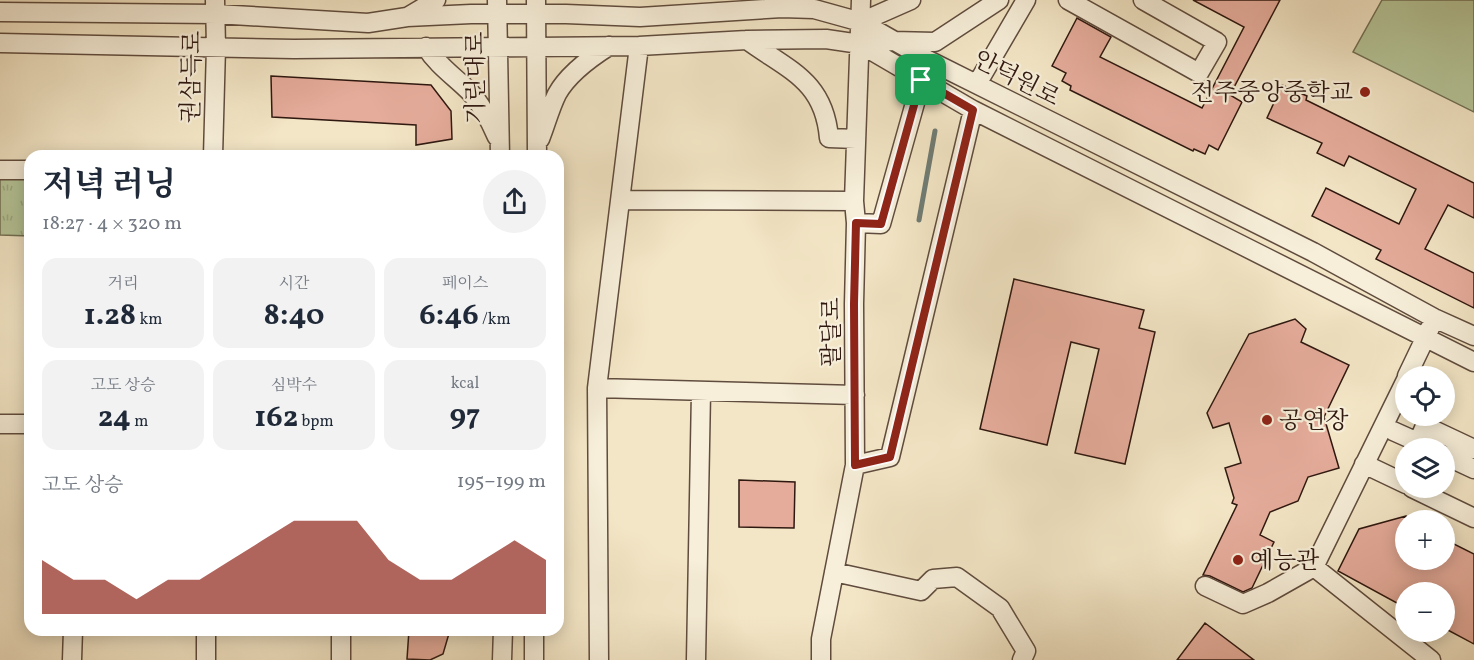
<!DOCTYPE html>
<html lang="ko">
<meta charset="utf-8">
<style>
:root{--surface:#fff;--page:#f2f2f3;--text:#1f2937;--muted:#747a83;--accent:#8f2418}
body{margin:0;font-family:Vollkorn,"Noto Serif KR",serif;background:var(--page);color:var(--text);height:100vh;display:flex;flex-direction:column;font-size:22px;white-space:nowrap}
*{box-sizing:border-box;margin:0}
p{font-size:20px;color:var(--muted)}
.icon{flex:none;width:33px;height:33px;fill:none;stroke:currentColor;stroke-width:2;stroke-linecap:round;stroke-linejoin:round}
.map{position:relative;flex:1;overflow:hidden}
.panel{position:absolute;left:24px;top:150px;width:540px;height:486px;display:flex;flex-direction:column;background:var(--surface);border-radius:18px;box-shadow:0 3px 15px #0003}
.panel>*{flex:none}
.fabs{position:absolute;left:1395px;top:366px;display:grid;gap:12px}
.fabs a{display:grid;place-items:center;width:60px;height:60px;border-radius:50%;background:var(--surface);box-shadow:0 3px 15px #0003;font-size:30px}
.pin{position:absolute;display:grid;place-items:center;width:51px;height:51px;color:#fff;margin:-26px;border-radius:12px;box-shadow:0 3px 9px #0006}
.round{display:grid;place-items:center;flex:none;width:63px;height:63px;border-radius:32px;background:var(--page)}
.headline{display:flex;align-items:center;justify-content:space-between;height:102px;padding:0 18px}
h1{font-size:33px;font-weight:700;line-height:45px}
.stats{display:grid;grid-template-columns:repeat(3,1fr);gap:9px;height:102px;padding:6px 18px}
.stats div{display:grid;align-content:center;border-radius:15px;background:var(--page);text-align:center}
.stats b{font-size:30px;font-weight:700}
.stats small{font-size:16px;font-weight:400}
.stats p{font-size:16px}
.chart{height:168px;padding:12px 18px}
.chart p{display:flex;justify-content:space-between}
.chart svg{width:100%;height:108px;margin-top:6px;fill:var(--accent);opacity:.7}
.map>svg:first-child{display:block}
.park{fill:url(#park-tufts);stroke:#726f54;stroke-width:1.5}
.garden{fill:#b6c699;stroke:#726f54;stroke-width:1.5}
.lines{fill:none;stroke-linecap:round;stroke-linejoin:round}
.stream{stroke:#707c74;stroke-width:5}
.building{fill:#e5ac9b;stroke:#2f1810;stroke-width:1.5}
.minor-casing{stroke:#604c3e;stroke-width:21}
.minor{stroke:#f7efda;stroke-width:18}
.route-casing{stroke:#fff;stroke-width:12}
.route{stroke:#8f2418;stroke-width:8}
.poi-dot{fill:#8f2418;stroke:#f7efda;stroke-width:2}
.labels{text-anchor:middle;stroke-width:4.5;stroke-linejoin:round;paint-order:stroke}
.street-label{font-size:24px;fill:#2f1810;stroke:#f7efda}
.poi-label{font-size:24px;fill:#2f1810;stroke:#f7efda;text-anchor:start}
</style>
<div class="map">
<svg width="1474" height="660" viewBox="0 0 1474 660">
<defs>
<pattern id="park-tufts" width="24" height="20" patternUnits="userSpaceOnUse" patternTransform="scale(1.5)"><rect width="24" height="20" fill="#b6c699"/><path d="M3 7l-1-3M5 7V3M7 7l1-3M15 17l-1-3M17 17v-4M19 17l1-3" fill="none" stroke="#9da983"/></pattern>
</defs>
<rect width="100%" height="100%" fill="#f3e6c6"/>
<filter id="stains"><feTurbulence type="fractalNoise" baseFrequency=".00333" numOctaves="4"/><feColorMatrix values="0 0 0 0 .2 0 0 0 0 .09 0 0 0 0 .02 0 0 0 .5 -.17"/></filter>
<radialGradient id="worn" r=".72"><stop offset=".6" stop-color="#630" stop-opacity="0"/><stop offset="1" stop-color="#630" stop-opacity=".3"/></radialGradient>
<path class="park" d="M0,173l30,1v62l-30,-1z"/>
<path class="garden" d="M1382,0h92v112l-121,-60z"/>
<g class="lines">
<path class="stream" d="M919,220l16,-89"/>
</g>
<path class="building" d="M1193,0h87l-50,95 12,7 -24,48 -9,-5 -4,9 -11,-5 -1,2 -123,-61 1,-4 -9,-5 4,-8 -14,-7 25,-48 34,19 -11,20 102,51 42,-81z
M271,76l160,9 20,26 1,28 -36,6v-20l-144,-8z
M1282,85l25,11 -1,4 168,83v35l-26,-13 -23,44 49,24v35l-98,-49 5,-9 -69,-34 14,-28 73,36 17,-35 -67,-33 -5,10 -27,-13 5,-10 -55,-25z
M1014,279l130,31 -5,18 16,4 -30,132 -50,-11 24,-104 -28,-7 -24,103 -67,-16z
M1295,319l11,10 -5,13 48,23 -25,52 15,51 -31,9 -10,24 -28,11 -10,23 14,7 -22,46 -9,4 -33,-16 -7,-1 34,-70 -5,-2 2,-5 -9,-30 16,-5 -12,-40 -16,5 -6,-15 42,-79z
M739,480l56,2 -1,46 -55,-1z
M1406,516v44h38v-21l30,15v90l-30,-16v-36h-38v16l-68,-37 21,-42z
M1205,623l49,37h-77z
M409,630h41l-7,24 -13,6 -23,-1z"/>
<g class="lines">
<defs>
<path id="minor" d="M497,0l3,156
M536,0l1,156
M1068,0l131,73 18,-31 -74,-42
M0,12l216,2 152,9 39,-6 64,-3h95l74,3 142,-9 32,1 47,13 67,38 385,192 121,66 40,18
M409,16l27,-16
M861,22l50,-22
M747,40c41,30 77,40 82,98l27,1
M0,43l294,6 345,-3 108,-6 79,-1 34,5 33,-3 42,1 64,-42
M860,44l113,66 501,252
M426,47c11,18 29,30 44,45 12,13 20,29 27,45
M977,84l49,-84
M540,139c6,-15 10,-31 17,-45 11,-20 33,-36 52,-48
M213,156l3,-109 -1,-47
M0,170h30
M620,200l234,1
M856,223l25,1 43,-153
M1407,376l23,-48
M1406,380l-92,187 117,93
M597,388l258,7
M0,424h30
M1393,431l38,17
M1418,442l7,-16 49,23
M1444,455l30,14
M1364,464l42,20
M855,465l35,-8 83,-347
M1412,488l62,30
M834,572l87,19 12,-12 24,-2 43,31 26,43 -4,9
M1205,586l38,18 25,-11 46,-26
M206,630v30
M72,660l1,-30
M341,660v-30
M502,660l1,-30
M534,660v-30
M599,660l-2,-272 42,-342
M696,660l5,-268
M821,660v-21l34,-174 -1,-161 2,-81 -2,-22 7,-201"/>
</defs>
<use href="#minor" class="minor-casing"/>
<use href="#minor" class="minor"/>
</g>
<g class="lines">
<defs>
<path id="route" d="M921,80l52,30 -83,347 -35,8 -1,-161 2,-81 25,1z"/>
</defs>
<use href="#route" class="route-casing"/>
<use href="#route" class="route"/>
</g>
<g class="poi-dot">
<circle cx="1365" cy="92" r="6"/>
<circle cx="1267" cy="420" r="6"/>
<circle cx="1238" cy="560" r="6"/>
</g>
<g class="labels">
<g class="street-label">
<text transform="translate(191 77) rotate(-89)" y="8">권삼득로</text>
<text transform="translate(475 78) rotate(-90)" y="8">기린대로</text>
<text transform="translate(1017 78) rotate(27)" y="8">안덕원로</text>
<text transform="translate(831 332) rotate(-90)" y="8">팔달로</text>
</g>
<g class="poi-label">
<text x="1353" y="100" text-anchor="end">전주중앙중학교</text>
<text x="1279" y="428">공연장</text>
<text x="1250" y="568">예능관</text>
</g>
</g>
<rect width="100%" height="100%" filter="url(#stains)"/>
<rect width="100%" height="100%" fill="url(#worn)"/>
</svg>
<div class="fabs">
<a><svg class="icon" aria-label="locate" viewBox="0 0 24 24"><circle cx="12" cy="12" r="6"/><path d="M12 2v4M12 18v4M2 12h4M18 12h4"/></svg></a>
<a><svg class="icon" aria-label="layers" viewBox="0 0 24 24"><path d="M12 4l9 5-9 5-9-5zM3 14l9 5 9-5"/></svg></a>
<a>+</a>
<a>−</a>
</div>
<div class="pin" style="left:921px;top:80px;background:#1e9e55"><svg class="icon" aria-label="arrive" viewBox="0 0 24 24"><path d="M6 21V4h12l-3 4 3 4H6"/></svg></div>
<section class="panel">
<div class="headline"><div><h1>저녁 러닝</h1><p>18:27 · 4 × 320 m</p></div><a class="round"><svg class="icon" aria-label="share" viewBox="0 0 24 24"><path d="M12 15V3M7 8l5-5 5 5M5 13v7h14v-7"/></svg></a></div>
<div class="stats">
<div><p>거리</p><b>1.28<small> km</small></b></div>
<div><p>시간</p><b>8:40</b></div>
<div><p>페이스</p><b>6:46<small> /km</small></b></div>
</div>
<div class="stats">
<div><p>고도 상승</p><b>24<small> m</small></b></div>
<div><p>심박수</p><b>162<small> bpm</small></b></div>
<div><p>kcal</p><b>97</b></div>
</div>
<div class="chart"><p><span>고도 상승</span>195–199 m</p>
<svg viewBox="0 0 160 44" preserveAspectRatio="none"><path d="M0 44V22L10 30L20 30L30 38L40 30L50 30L60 22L70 14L80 6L90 6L100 6L110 22L120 30L130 30L140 22L150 14L160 22V44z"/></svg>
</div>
</section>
</div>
